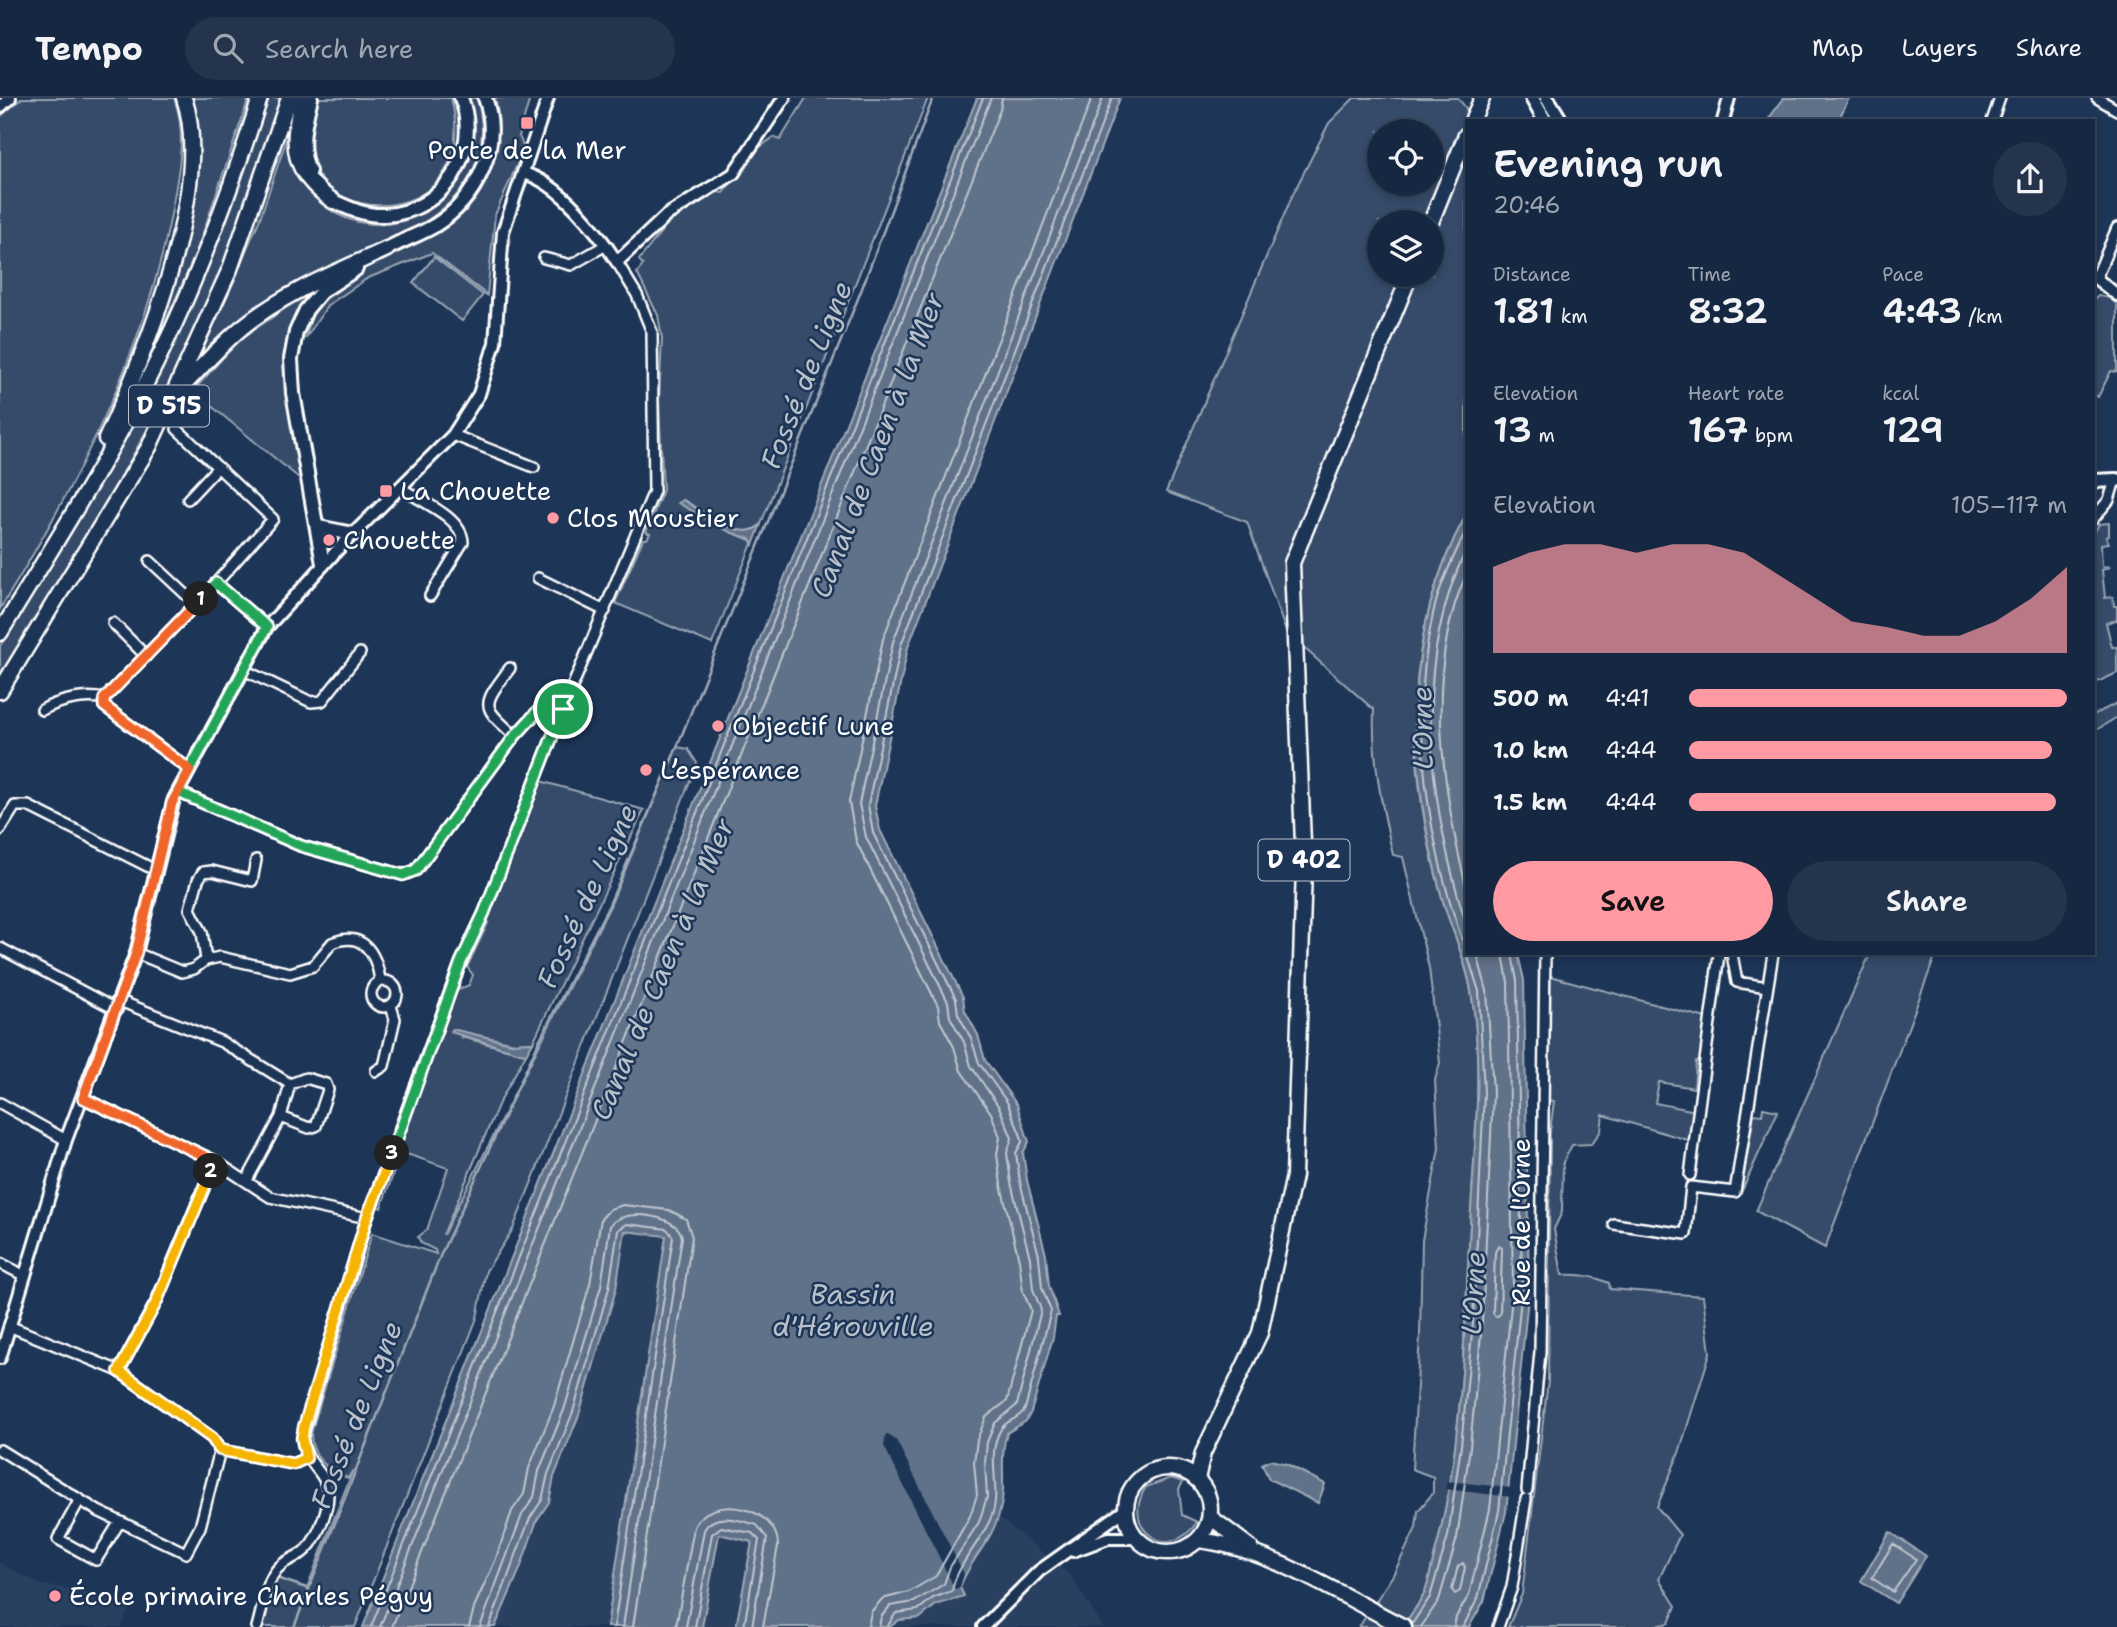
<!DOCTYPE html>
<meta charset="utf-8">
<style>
:root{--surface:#162841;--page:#23344c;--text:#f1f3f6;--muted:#9ea6b1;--line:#35445a;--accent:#ff9aa2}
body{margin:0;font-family:"Shantell Sans",sans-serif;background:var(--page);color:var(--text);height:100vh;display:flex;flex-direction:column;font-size:26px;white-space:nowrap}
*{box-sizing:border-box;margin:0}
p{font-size:23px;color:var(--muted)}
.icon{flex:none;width:38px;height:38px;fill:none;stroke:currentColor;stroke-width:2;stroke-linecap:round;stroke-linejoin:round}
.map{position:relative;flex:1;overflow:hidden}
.sheet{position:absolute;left:1465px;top:21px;width:630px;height:836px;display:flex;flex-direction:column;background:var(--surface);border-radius:0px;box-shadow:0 4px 10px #0003,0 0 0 2px var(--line)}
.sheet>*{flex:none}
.buttons{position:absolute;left:1367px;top:21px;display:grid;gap:14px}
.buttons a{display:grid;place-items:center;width:77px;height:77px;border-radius:50%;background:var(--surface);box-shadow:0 4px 10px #0003,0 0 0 2px var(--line);font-size:35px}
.pin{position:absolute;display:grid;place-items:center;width:60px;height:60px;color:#fff;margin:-30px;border:4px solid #fff;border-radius:50%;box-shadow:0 2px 7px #0007}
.km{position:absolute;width:35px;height:35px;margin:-18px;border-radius:50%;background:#222;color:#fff;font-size:19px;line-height:35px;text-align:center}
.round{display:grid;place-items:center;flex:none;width:74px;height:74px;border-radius:37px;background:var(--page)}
.headline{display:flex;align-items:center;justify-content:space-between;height:119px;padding:0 28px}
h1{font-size:38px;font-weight:600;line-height:52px}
.figures{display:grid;grid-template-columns:repeat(3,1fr);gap:10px;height:119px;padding:7px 28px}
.figures div{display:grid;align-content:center}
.figures b{font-size:35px;font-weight:600}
.figures small{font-size:19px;font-weight:400}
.figures p{font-size:19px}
.chart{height:196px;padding:14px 28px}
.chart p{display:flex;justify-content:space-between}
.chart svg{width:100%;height:126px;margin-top:7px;fill:var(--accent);opacity:.7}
.primary-button{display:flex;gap:14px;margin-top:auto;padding:14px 28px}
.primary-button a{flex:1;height:80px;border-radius:42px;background:var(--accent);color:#111;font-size:28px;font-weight:600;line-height:80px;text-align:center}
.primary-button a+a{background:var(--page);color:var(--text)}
ul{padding:0 28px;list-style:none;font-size:23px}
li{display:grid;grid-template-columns:112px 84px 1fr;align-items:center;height:52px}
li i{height:18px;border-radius:9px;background:var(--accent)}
header{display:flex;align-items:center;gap:42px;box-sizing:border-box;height:98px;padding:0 35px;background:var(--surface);border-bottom:2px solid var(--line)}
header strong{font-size:33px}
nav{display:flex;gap:38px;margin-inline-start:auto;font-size:24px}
.search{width:490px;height:63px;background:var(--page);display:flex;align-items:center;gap:18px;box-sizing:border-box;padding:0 24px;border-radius:38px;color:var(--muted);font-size:26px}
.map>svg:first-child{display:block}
.built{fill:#2a4161}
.green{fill:#364b69;stroke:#9aa5b4;stroke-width:2;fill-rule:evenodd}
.water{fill:#617289;stroke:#a0aab8;stroke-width:2}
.pier{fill:#1d3557}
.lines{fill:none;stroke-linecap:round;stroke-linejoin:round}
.shore{stroke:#c0c7d0;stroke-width:2}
.stream{stroke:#a0aab8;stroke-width:2.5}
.minor-casing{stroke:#fff;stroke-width:14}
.tertiary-casing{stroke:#fff;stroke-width:16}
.secondary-casing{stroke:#fff;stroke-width:18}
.primary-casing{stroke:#fff;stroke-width:19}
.trunk-casing{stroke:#fff;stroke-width:19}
.minor{stroke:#1d3557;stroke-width:9}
.tertiary{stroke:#1d3557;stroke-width:10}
.secondary{stroke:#1d3557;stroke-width:12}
.primary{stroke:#1d3557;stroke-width:14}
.trunk{stroke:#1d3557;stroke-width:14}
.split-1-casing{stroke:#fff;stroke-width:14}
.split-2-casing{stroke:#fff;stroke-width:14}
.split-3-casing{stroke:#fff;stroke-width:14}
.split-4-casing{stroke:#fff;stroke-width:14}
.split-1{stroke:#22a559;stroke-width:9}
.split-2{stroke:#f0652b;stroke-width:9}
.split-3{stroke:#f5b400;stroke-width:9}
.split-4{stroke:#22a559;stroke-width:9}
.poi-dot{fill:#ff9aa2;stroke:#1d3557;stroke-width:2.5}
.labels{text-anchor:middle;stroke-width:5;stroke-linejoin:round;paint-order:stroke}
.shield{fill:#1d3557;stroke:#bbc2cd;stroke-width:2}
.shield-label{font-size:24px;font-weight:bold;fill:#fff}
.poi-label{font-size:26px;fill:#fff;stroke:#1d3557;text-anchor:start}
.street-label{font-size:26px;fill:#fff;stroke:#1d3557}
.water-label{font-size:28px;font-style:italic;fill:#b8c0ca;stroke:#1d3557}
</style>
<header>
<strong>Tempo</strong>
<div class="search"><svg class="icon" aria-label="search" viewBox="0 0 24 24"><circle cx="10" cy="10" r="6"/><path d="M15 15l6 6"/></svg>Search here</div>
<nav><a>Map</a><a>Layers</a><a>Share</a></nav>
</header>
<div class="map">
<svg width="2117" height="1529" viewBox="0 0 2117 1529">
<rect width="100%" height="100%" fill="#1d3557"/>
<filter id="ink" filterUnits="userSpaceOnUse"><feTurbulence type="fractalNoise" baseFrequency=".0143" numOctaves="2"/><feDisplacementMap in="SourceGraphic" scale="14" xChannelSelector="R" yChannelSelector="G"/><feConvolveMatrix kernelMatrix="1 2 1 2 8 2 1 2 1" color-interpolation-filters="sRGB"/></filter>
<g filter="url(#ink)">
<path class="built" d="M625,1132l41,6 -59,391h-112l25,-58 17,-49 12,-18 5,-25 25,-62 37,-126z
M999,1419l72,59 32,51h-213l9,-7 24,-4 13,-11 28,-9 -4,-9 4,-13z
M719,1436l33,8 -16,85h-34z
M0,1465l39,21 94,16 -12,27h-120z"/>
<path class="green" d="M22,0h152c12,33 6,66 0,100 -24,145 -97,287 -174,411v-492z
M192,0h57l-53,155 -35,79 -3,-1c12,-56 51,-183 34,-233z
M266,0h17c-31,91 -61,181 -103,267 -53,109 -117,210 -180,313v-32l115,-193z
M318,0h133c32,125 -123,135 -140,59 -4,-19 4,-41 7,-59z
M469,0h8c28,98 -68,137 -141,169 -12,5 -24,7 -35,13 -38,21 -71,49 -99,81l-3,-2 60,-138 31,-92c4,20 5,45 18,61 67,79 192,10 161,-92z
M495,0h35l-11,38 4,10 -6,19 -22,50 -8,80 -55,-42 -64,25 -40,27 -23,34c3,-8 4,-18 9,-26 40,-70 154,-55 179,-151 5,-22 8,-43 2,-64z
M806,0h122l-167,426c-19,22 -59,-14 -78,-24l-4,3 40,24 34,14 -41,103 -97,-41 28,-64h4l3,-5 -4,-2 17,-42 -4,-89 3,-63 -4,-23 -21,-42 6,-8 -4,-5 29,-37 49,-31 6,1 37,-46 14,-10 6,3z
M1354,0h104l18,23h-10v394c-66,121 -60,253 -24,383 9,31 24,61 29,93 13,72 3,162 -1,235 -6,111 -7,227 -37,335 -3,10 -4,23 -9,33 -5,11 -15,23 -22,33h-43l34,-52 23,-47 2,-17 15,-18v-16l-21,-8 8,-134 2,-95 17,-92 -4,-68 5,-17 -11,-95 -26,-111 -10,-2c-11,-48 -21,-95 -19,-145l-88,-78 -39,-110 -81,-30 127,-298 36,-71zM1379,33h53v53h-53zM1379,124h53v53h-53z
M434,159l49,38 -21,26 -49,-38z
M306,196l2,3c-41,55 -16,125 -3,186l-112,-92 45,-50z
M2098,198l13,2 6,7v67l-6,-1 -13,26 -5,-3v-93z
M2109,425v13l-3,1 3,6 -8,1 1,22 8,1 -8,3 3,28 8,-1 1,9h3v14l-11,3 6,24h5v26l-24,11v-149l6,-11z
M2117,605v14l-24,15v-17z
M677,649l11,2 9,14 -184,466 -27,42 -9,47 -122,309h-96l15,-50 33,11 46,-118 -5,8c-20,-6 -38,-23 -37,-45l61,-200 64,21 -1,-4 -14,-7 -3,-6 9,-7 21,-62 -47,-16 -20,56 -5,-2 80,-215 13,-6 4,-10 -6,-8 21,-44 -3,-1 55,-141 104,29 -111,232 -18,1 -53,-11 -1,5 65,17 -27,49 -56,132 167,-329z
M1870,856h66l-111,294 -69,-37z
M1550,878l156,42 -5,44h-5l-2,26 -35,-6 -4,21 41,8 -5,30 -88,-26 -2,16 -10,13 -19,1 -9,17 -1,50 -8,17 8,46c16,-1 32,1 47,8l1,6 93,7 7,57 -31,100 -22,54 23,28 -21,44 17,27 -7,17 -18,4h-143l14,-33 26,-213 2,-250 4,-30 -7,-1z
M1763,1010l15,3 -37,82 13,-79 8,1z
M1171,1380l12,4 -4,7 3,26 15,7c-27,42 -78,7 -51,-35z"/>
<path class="water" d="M977,0h143l-212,549 -33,159 5,24 83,167 2,14 13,24 7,25 32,45 12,37 -6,11 4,27 19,75 3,31 10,30h-3l-3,21 -22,75 -5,9 -19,12c-9,27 1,54 -8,81 -7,27 -30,47 -39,73l4,9 -28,9 -16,13 -21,2 -9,7h-154l16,-85 -33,-8 -17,93h-95l59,-391 -41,-5 -9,58 -37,126 -25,62 -5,25 -12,18 -17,49 -25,58h-132z
M1784,0h65l-11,23h-71z
M683,402c19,10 59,46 78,24l-8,21 -3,-6 -20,-7 -52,-29z
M1466,417v439h52l6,26 5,308 -23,224 -22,89 -15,26h-67c7,-10 17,-22 22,-33 5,-10 6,-23 9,-33 30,-108 31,-224 37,-335 4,-73 14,-163 1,-235 -5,-32 -20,-62 -29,-93 -35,-130 -42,-262 24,-383z
M452,931l59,14 22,-1 -7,12 -6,-1 -69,-21z
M1270,1362l17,4 38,20 -7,19 -49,-24 -7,-15z
M1890,1434l36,24 -30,47 -35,-22z"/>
<path class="pier" d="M886,1336l10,6 68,134 -4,13 -5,2 -71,-143z
M1447,1383l65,7 -1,9 -66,-8z"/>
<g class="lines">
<path class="shore" d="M1466,432c-12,27 -27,55 -33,84 -25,112 -5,231 33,337
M1466,452c-56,118 -37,253 0,374
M1466,477c-43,95 -23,216 0,312
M1499,1147l3,3 -2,66 -4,3 -3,-4 2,-61z
M1893,1446l23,15 -23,33 -21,-14z
M1463,1465l2,4 -5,24 -5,3 -3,-4 6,-24z
M1412,1526l18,-27 18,-61 13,-90 12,-123 11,-230 -5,-102 -12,-37
M371,1529l612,-1529
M380,1529l611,-1529
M392,1529l608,-1517 2,-12
M469,1529l6,-22 20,-44 17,-50 12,-17 5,-26 25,-62 36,-122 11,-65 9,-10 13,-4 46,5 17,9 6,18 -59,390
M480,1529l42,-112 12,-18 5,-26 25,-61 37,-124 9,-60c11,-19 68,-12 72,11l-59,390
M489,1529l41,-109 12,-18 6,-26 25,-62 36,-124 9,-58 9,-6 40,5 6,8 -59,390
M676,1529l18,-100c16,-35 85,-20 84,19l-15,81
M686,1529l18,-97c10,-19 36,-10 53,-5l10,13 -15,89
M695,1529l17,-93 9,-7 31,6 7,7 -15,87
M868,1529l3,-15 11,-13 27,-7 27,-16 34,-60 7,-21 -3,-32 3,-23 9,-23 21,-16 24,-91 -8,-18 -4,-32 -18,-75 -4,-31 3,-17 -9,-24 -30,-42 -7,-24 -14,-26 -2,-15 -82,-165 -7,-39 34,-163 209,-541
M879,1529l2,-10 9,-11 24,-4 30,-18 6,-17 29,-45 8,-25 -2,-34 2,-21 8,-19 22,-18 24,-95 -8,-21 -3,-31 -19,-75 -4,-30 5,-15 -13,-31 -28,-41 -7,-24 -14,-25 -2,-15 -82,-165 -7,-33 34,-162 210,-544
M887,1529l9,-14 22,-3 15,-12 19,-7c5,-28 30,-49 40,-76 10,-28 -7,-59 9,-86 6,-10 18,-9 24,-20l26,-98 -9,-23 -3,-32 -19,-74 -4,-29 6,-11 -1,-6 -14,-34 -28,-39 -8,-25 -13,-24 -2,-15 -83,-166 -5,-28 33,-160 211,-547
M1421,1529l18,-27 18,-62 13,-91 12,-123 11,-231 -6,-102 -10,-37
M1454,1529l2,-10 13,-22 21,-86 23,-222 -5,-305 -5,-28
M1463,1529l15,-29 21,-87 23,-223 -5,-307 -5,-27"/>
<path class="stream" d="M274,1479l35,12
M294,1529l147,-373 99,-215 69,-134 68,-158 184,-456 72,-193"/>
<defs>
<path id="minor" d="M2097,0l20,12
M1992,23l8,-23
M544,160l27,7 35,-20
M2096,180l21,-50
M453,337l81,32
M401,390c19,13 61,29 62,54l-33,54
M188,401l30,-32
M2093,421l16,-19 6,-20
M150,463l46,43
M538,480l67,33
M216,485l51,44
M113,525l33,33
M510,570c-28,38 -30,37 5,68
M242,571l69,33 11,-1 38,-48
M104,601l112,-116 57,-64 -96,-90
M104,601v7l86,64
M42,612c18,-10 42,-15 62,-11
M178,694l123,54 102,29 13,-5 99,-134 22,-24 26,-3
M0,732l15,-24h13l127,64
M0,850l117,62
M136,855l46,19 12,-3 12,-9 14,-3 70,16 23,-7 19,-23c31,-13 44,10 48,37
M1732,856l5,28 30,5
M206,862l-4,-28 -12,-23 8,-29 5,-8 9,-1 40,10 4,-21
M371 896a13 13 0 1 1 26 0a13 13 0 1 1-26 0Z
M120,903l102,41 68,42 -9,33 -34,63
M376,973l8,-5 11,-47 -4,-13
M83,1000l132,63 55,36 97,21
M0,1005l66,37
M281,1019l28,11 7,-2 12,-36 -2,-6 -20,-6 -16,6
M1690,1077l29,-221
M1614,1126l72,10 5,-47 44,5 38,-238
M0,1165l25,13
M9,1228l110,45 93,67 8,12 73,14 13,-6
M119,1273l37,-69 59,-141
M0,1352l98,61 88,42 14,-26 20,-77
M1527,1392l13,-138 5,-398
M79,1403l-21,38 38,21 23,-37
M257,1529c5,-16 7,-37 16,-52 7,-13 18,-15 29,-22 14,-9 26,-42 26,-58 -1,-25 -23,-29 -26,-57l65,-220 94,-256 23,-49 79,-204 91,-218 -2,-159 -15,-37 -20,-33
M1498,1529l14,-40 14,-88"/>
<path id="tertiary" d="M0,9l10,-9
M1723,23l6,-23
M310,73c-11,-24 -4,-49 2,-73
M523,75c36,9 75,59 94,89l50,-47 66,-41 51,-76
M2093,178l24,19
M0,1260l66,-218 70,-187 38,-154 93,-172 73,-80 113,-112 26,-41 16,-51 8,-111 45,-134
M1073,1453l35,-13h29
M983,1529l56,-56 86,-61"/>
<path id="secondary" d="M1532,0l13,23
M1547,0l14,23
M333,103c17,8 33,15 52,14 58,-3 97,-63 76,-117
M380,155c17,-11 37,-17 54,-27 42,-26 69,-80 51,-128
M2093,383l24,-1
M318,429l35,7
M323,466l-30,-171 -2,-34 5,-27 10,-22 15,-18 35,-23"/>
<path id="primary" d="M1472,23l10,-23
M1431,124l35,-87
M1126 1412a42 42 0 1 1 84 0a42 42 0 1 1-84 0Z
M1197,1381l6,-26 57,-120 34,-157 10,-307 -12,-306 118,-288
M1210,1419l40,30
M1198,1442c69,7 144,56 206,87"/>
<path id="trunk" d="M302,0c-11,48 -12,73 31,103
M179,292c20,-20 39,-42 61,-61 43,-36 97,-57 147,-80
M106,341c38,-82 108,-253 78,-341
M0,535c57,-93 115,-184 162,-282 39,-81 71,-167 98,-253
M0,593l149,-244 81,-178 59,-171"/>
</defs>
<use href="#minor" class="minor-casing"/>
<use href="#tertiary" class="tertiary-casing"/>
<use href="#secondary" class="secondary-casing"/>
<use href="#primary" class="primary-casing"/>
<use href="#trunk" class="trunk-casing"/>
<use href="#minor" class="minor"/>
<use href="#tertiary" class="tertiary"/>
<use href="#secondary" class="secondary"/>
<use href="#primary" class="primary"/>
<use href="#trunk" class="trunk"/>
</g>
</g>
<g class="lines" filter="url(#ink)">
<defs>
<path id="split-1" d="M201,501l15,-16 51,44 -89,165 123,54 102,29 13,-5 99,-134 22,-24 26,-3"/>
<path id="split-2" d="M201,501l-97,100v7l86,64 -18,33 -36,150 -53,145 132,63 -4,10"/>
<path id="split-3" d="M211,1073l-55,132 -37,68 93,67 8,12 73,14 13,-6 -4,-20 2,-12 63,-209 25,-64"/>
<path id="split-4" d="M392,1055l69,-191 23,-49 79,-204"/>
</defs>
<use href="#split-1" class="split-1-casing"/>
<use href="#split-2" class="split-2-casing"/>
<use href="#split-3" class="split-3-casing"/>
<use href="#split-4" class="split-4-casing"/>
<use href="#split-1" class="split-1"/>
<use href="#split-2" class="split-2"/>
<use href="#split-3" class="split-3"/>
<use href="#split-4" class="split-4"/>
</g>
<g class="poi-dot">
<rect x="520" y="18" width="14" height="14" rx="3.5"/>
<rect x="379" y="386" width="14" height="14" rx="3.5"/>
<circle cx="553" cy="420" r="7"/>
<circle cx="329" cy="442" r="7"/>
<circle cx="718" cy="628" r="7"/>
<circle cx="646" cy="672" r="7"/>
<circle cx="55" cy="1498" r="7"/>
</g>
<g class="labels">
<g class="shield">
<rect x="129" y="287.5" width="80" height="41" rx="5"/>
<rect x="1258.5" y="741.5" width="91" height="41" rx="5"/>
</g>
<g class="shield-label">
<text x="169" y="316">D 515</text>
<text x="1304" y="770">D 402</text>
</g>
<g class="poi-label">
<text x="527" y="61" text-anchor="middle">Porte de la Mer</text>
<text x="400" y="402">La Chouette</text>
<text x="567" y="429">Clos Moustier</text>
<text x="343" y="451">Chouette</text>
<text x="732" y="637">Objectif Lune</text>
<text x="660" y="681">L’espérance</text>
<text x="69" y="1507">École primaire Charles Péguy</text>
</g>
<g class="street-label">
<text transform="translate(1521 1124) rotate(-90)" y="9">Rue de l'Orne</text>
</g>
<g class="water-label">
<text transform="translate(806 277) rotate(-68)" y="10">Fossé de Ligne</text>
<text transform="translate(877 347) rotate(-69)" y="10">Canal de Caen à la Mer</text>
<text transform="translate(1422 630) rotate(-91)" y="10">L'Orne</text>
<text transform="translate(587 798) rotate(-65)" y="10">Fossé de Ligne</text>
<text transform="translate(662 871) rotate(-67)" y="10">Canal de Caen à la Mer</text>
<text transform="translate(1473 1195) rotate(-87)" y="10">L'Orne</text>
<text x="853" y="1206">Bassin<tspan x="853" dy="32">d'Hérouville</tspan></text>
<text transform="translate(356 1317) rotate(-68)" y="10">Fossé de Ligne</text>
</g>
</g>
</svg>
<div class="buttons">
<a><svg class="icon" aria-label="locate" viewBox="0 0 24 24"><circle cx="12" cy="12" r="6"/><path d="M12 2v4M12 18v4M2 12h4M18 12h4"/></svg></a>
<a><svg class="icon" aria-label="layers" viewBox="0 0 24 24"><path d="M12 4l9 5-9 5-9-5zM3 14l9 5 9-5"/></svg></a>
</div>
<div class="pin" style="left:563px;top:611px;background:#1e9e55"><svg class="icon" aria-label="arrive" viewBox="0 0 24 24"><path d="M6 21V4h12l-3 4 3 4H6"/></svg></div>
<b class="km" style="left:201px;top:501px">1</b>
<b class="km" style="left:211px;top:1073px">2</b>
<b class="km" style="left:392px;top:1055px">3</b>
<section class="sheet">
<div class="headline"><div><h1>Evening run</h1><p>20:46</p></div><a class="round"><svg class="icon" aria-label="share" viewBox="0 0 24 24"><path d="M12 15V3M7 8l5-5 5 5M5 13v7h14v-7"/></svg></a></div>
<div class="figures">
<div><p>Distance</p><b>1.81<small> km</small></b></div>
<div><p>Time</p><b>8:32</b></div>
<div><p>Pace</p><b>4:43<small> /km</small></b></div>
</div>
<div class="figures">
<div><p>Elevation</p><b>13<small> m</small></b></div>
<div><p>Heart rate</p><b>167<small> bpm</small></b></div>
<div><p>kcal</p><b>129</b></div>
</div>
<div class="chart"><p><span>Elevation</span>105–117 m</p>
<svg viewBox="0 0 160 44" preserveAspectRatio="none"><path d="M0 44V14L10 9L20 6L30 6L40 9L50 6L60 6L70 9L80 17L90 25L100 33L110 35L120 38L130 38L140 33L150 25L160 14V44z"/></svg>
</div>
<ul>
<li><b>500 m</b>4:41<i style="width:100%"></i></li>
<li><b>1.0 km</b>4:44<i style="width:96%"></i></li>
<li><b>1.5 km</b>4:44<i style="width:97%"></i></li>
</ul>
<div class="primary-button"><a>Save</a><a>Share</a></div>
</section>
</div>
